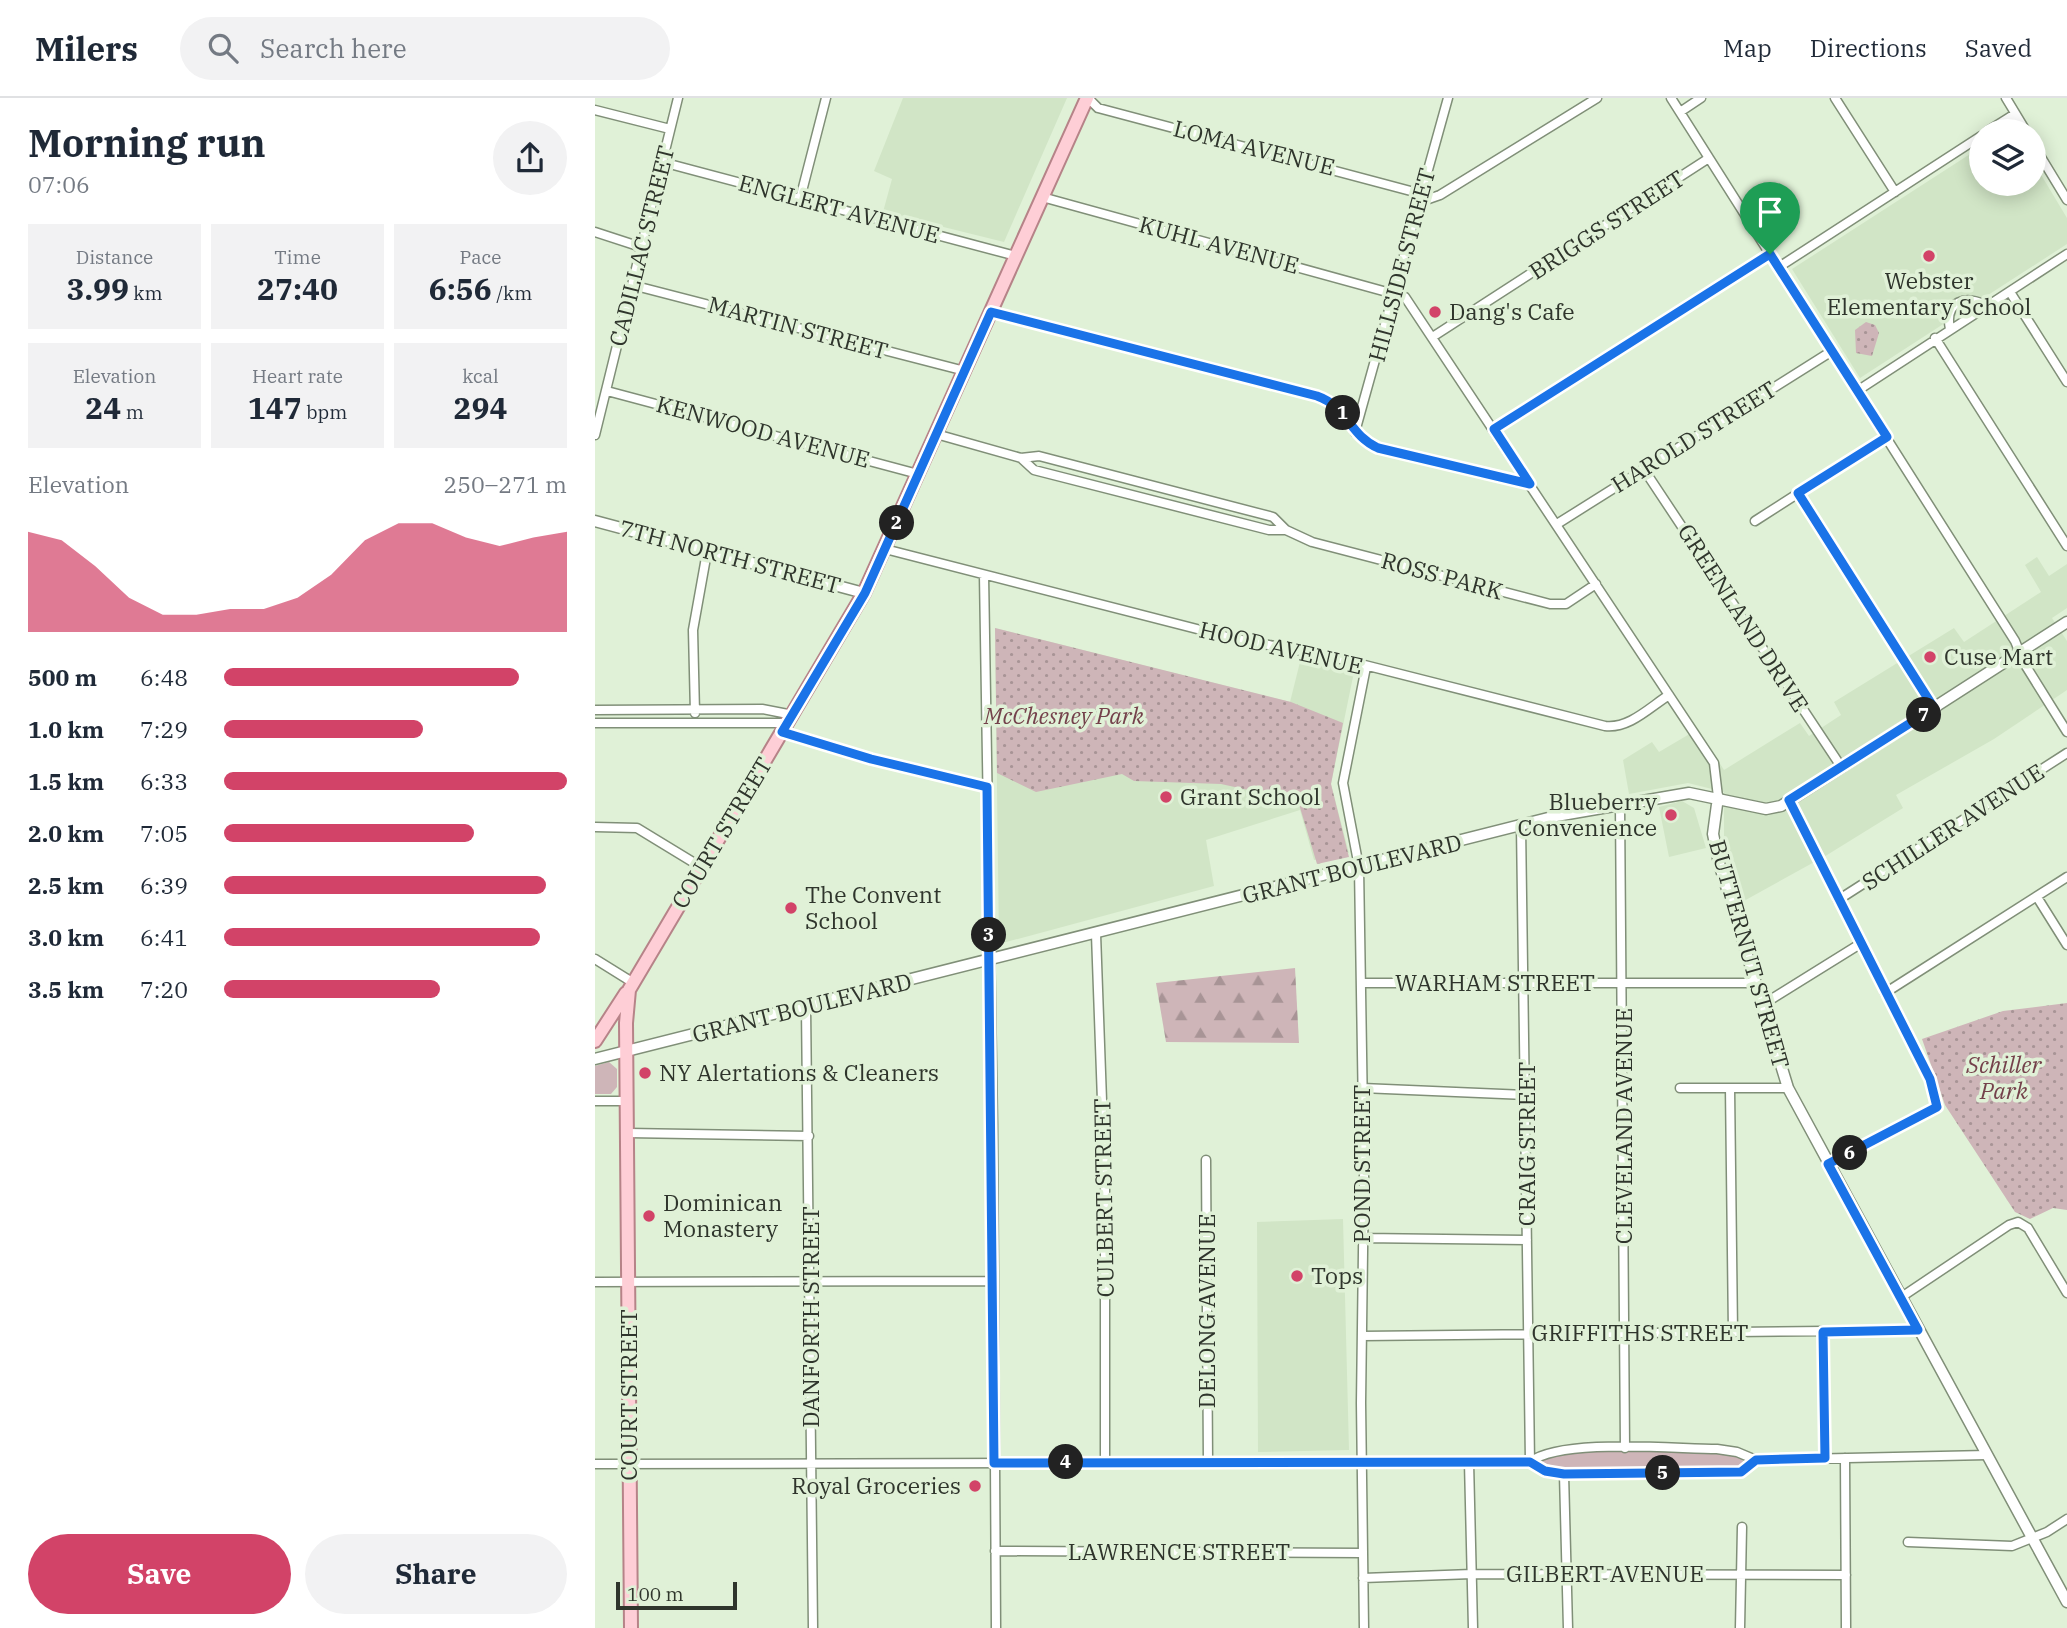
<!DOCTYPE html>
<meta charset="utf-8">
<style>
:root{--surface:#fff;--page:#f2f2f3;--text:#1f2937;--muted:#747a83;--line:#e0e1e3;--accent:#d24368}
body{margin:0;font-family:"IBM Plex Serif",serif;background:var(--page);color:var(--text);height:100vh;display:flex;flex-direction:column;font-size:26px;white-space:nowrap}
*{box-sizing:border-box;margin:0}
p{font-size:23px;color:var(--muted)}
.icon{flex:none;width:38px;height:38px;fill:none;stroke:currentColor;stroke-width:2;stroke-linecap:round;stroke-linejoin:round}
.map{position:relative;flex:1;overflow:hidden}
.details{display:flex;flex-direction:column;background:var(--surface);width:595px}
.details>*{flex:none}
.fabs{position:absolute;left:1374px;top:21px;display:grid;gap:14px}
.fabs a{display:grid;place-items:center;width:77px;height:77px;border-radius:50%;background:var(--surface);box-shadow:0 4px 18px #0003;font-size:35px}
.scale{position:absolute;left:21px;bottom:18px;width:121px;box-sizing:border-box;padding-left:7px;border:4px solid #2f352c;border-top:0;font-size:19px;line-height:24px;white-space:nowrap;color:#2f352c;-webkit-text-stroke:5px #e0f1d7;paint-order:stroke}
.pin{position:absolute;display:grid;place-items:center;width:60px;height:60px;color:#fff;margin:-72px -30px;border-radius:50% 50% 50% 0;rotate:-45deg;box-shadow:0 0 7px #0007}
.pin .icon{rotate:45deg}
.km{position:absolute;width:35px;height:35px;margin:-18px;border-radius:50%;background:#222;color:#fff;font-size:19px;line-height:35px;text-align:center}
.round{display:grid;place-items:center;flex:none;width:74px;height:74px;border-radius:37px;background:var(--page)}
.headline{display:flex;align-items:center;justify-content:space-between;height:119px;padding:0 28px}
h1{font-size:38px;font-weight:800;line-height:52px}
.figures{display:grid;grid-template-columns:repeat(3,1fr);gap:10px;height:119px;padding:7px 28px}
.figures div{display:grid;align-content:center;border-radius:0px;background:var(--page);text-align:center}
.figures b{font-size:30px;font-weight:800}
.figures small{font-size:19px;font-weight:400}
.figures p{font-size:19px}
.chart{height:196px;padding:14px 28px}
.chart p{display:flex;justify-content:space-between}
.chart svg{width:100%;height:126px;margin-top:7px;fill:var(--accent);opacity:.7}
.cta{display:flex;gap:14px;margin-top:auto;padding:14px 28px}
.cta a{flex:1;height:80px;border-radius:42px;background:var(--accent);color:#fff;font-size:28px;font-weight:800;line-height:80px;text-align:center}
.cta a+a{background:var(--page);color:var(--text)}
ul{padding:0 28px;list-style:none;font-size:23px}
li{display:grid;grid-template-columns:112px 84px 1fr;align-items:center;height:52px}
li i{height:18px;border-radius:9px;background:var(--accent)}
header{display:flex;align-items:center;gap:42px;box-sizing:border-box;height:98px;padding:0 35px;background:var(--surface);border-bottom:2px solid var(--line)}
header strong{font-size:33px}
nav{display:flex;gap:38px;margin-inline-start:auto;font-size:24px}
.search{width:490px;height:63px;background:var(--page);display:flex;align-items:center;gap:18px;box-sizing:border-box;padding:0 24px;border-radius:38px;color:var(--muted);font-size:26px}
main{display:flex;flex:1;min-height:0}
.map>svg:first-child{display:block}
.built{fill:#d1e5c6}
.grass{fill:#ceb5b8}
.forest{fill:url(#forest-firs)}
.park{fill:url(#park-dots)}
.lines{fill:none;stroke-linecap:round;stroke-linejoin:round}
.minor-casing{stroke:#808f78;stroke-width:11}
.tertiary-casing{stroke:#808f78;stroke-width:13}
.primary-casing{stroke:#b68388;stroke-width:16}
.minor{stroke:#fff;stroke-width:8}
.tertiary{stroke:#fff;stroke-width:10}
.primary{stroke:#feced6;stroke-width:12}
.route-casing{stroke:#fff;stroke-width:14}
.route{stroke:#1a73e8;stroke-width:9}
.poi-dot{fill:#d24368;stroke:#e0f1d7;stroke-width:2.5}
.labels{text-anchor:middle;stroke-width:7;stroke-linejoin:round;paint-order:stroke}
.street-label{font-size:23px;fill:#2f352c;stroke:#e0f1d7}
.poi-label{font-size:23px;fill:#2f352c;stroke:#e0f1d7;text-anchor:start}
.park-label{font-size:23px;font-style:italic;fill:#74414b;stroke:#e0f1d7}
</style>
<header>
<strong>Milers</strong>
<div class="search"><svg class="icon" aria-label="search" viewBox="0 0 24 24"><circle cx="10" cy="10" r="6"/><path d="M15 15l6 6"/></svg>Search here</div>
<nav><a>Map</a><a>Directions</a><a>Saved</a></nav>
</header>
<main>
<section class="details">
<div class="headline"><div><h1>Morning run</h1><p>07:06</p></div><a class="round"><svg class="icon" aria-label="share" viewBox="0 0 24 24"><path d="M12 15V3M7 8l5-5 5 5M5 13v7h14v-7"/></svg></a></div>
<div class="figures">
<div><p>Distance</p><b>3.99<small> km</small></b></div>
<div><p>Time</p><b>27:40</b></div>
<div><p>Pace</p><b>6:56<small> /km</small></b></div>
</div>
<div class="figures">
<div><p>Elevation</p><b>24<small> m</small></b></div>
<div><p>Heart rate</p><b>147<small> bpm</small></b></div>
<div><p>kcal</p><b>294</b></div>
</div>
<div class="chart"><p><span>Elevation</span>250–271 m</p>
<svg viewBox="0 0 160 44" preserveAspectRatio="none"><path d="M0 44V9L10 12L20 21L30 32L40 38L50 38L60 36L70 36L80 32L90 24L100 12L110 6L120 6L130 11L140 14L150 11L160 9V44z"/></svg>
</div>
<ul>
<li><b>500 m</b>6:48<i style="width:86%"></i></li>
<li><b>1.0 km</b>7:29<i style="width:58%"></i></li>
<li><b>1.5 km</b>6:33<i style="width:100%"></i></li>
<li><b>2.0 km</b>7:05<i style="width:73%"></i></li>
<li><b>2.5 km</b>6:39<i style="width:94%"></i></li>
<li><b>3.0 km</b>6:41<i style="width:92%"></i></li>
<li><b>3.5 km</b>7:20<i style="width:63%"></i></li>
</ul>
<div class="cta"><a>Save</a><a>Share</a></div>
</section>
<div class="map">
<svg width="1472" height="1530" viewBox="0 0 1472 1530">
<defs>
<pattern id="forest-firs" width="22" height="20" patternUnits="userSpaceOnUse" patternTransform="scale(1.75)"><rect width="22" height="20" fill="#ceb5b8"/><path d="M5 1l3.5 6h-7zM16 11l3.5 6h-7z" fill="#a89496"/></pattern>
<pattern id="park-dots" width="8" height="8" patternUnits="userSpaceOnUse" patternTransform="scale(1.75)"><rect width="8" height="8" fill="#ceb5b8"/><path d="M2 2h.1M6 6h.1" fill="none" stroke="#a89496" stroke-width="1.8" stroke-linecap="round"/></pattern>
</defs>
<rect width="100%" height="100%" fill="#e0f1d7"/>
<path class="built" d="M308,0h164l-63,144 -121,-30 9,-33 -18,-8z
M1386,49v37h52l1,-21 33,55v26l-207,134 -68,-109z
M1442,459l12,19 18,-12v44l-15,10 15,23v49l-73,49 -98,56 7,13 -76,47 -85,47 -18,-59v-51l-36,-9 -59,11 -6,-34 29,-18 7,10 39,-23 26,41 76,-47 9,13 32,-21 -7,-13 120,-74 10,14 77,-50 -16,-27z
M400,530l295,74 11,-44 53,14 -23,112 18,69 -35,7 -14,-50 -94,30 8,46 -215,58z
M1087,703l12,7 12,40 -37,9 -10,-50z
M748,1121l6,231 -91,2 -1,-230z"/>
<path class="grass" d="M14,964l8,7v18l-6,7h-16v-28z
M1099,1353l47,6 3,6 -3,4 -176,2 -25,-7 1,-4 29,-6z"/>
<path class="forest" d="M700,870l4,75 -133,-1 -10,-59z"/>
<path class="park" d="M1271,224l9,3 4,8 -7,23 -16,-3 -1,-23z
M400,530l296,74 52,21 -12,61 18,73 -32,7 -19,-63 -77,-17 -87,-3 -12,-7 -86,18 -39,-19z
M1472,905v207l-14,-2 -23,11 -15,-7 -70,-107 -23,-66 81,-28z"/>
<g class="lines">
<defs>
<path id="minor" d="M493,0l10,10 324,86
M1076,0l344,543 9,22 43,69
M1240,0l60,94
M1411,0l20,33
M0,12l75,19
M1085,14l21,-14
M1393,33l27,-17
M1438,46l34,56
M67,64l354,94
M447,99l363,100 309,466 4,34
M205,101l26,-101
M825,104l20,-7 157,-97
M0,134l46,15
M1184,169l202,-131
M37,187l333,86
M1415,194l57,90
M396,214l326,84c31,11 32,39 61,52l152,36
M1355,231c-6,-28 16,-35 37,-23
M839,238l275,-178
M1340,240l132,208
M12,293l311,83
M1262,293l210,-137
M899,331l276,-175
M760,334l93,-334
M341,336l85,24 18,-2 234,61 13,13 26,12 238,62h16l30,-20
M0,337l83,-337
M426,360l13,12 235,60h17
M1048,370l199,300
M1203,395l136,215
M1160,423l131,-84
M962,426l275,-173
M290,451l351,90 93,17 276,70c24,3 45,-19 64,-31
M389,477l9,550 3,503
M0,612l167,-1 31,6
M100,615l-2,-83 14,-78
M0,625h192
M187,634l89,27 116,28
M1194,702l141,279 7,28 -109,57
M1025,707l5,643
M926,728l9,636
M0,729l42,1 64,39
M1442,799l30,48
M1243,802l229,-147
M501,836l9,250v278
M0,861l37,23
M766,885h394
M1290,895l182,-116
M1167,907l98,-61
M211,909l7,621
M767,990l165,7
M1085,990h108
M1135,990l3,245
M0,1003h32
M33,1035l181,3
M611,1062l2,302
M768,1140l164,2
M0,1184l397,-1
M1305,1200l109,-73 9,-3 10,6 39,65
M1228,1234l2,126
M767,1238l556,-6
M1250,1360l1,170
M874,1364l4,166
M935,1364c32,-24 144,-13 187,-13l20,3 19,8 231,-5
M0,1366l935,-2 15,9 19,3 177,-2 15,-12
M969,1376l4,154
M1313,1444l104,4 35,-14 20,-13
M400,1453l368,2
M768,1480l109,-4 374,1
M769,1530l-3,-225 3,-226 -5,-310 -16,-84 23,-116
M1145,1530l2,-101"/>
<path id="tertiary" d="M0,423l269,72
M1123,699l-5,37 6,29 69,225 279,514
M0,961l961,-243 133,-23 77,16 15,-3 286,-184"/>
<path id="primary" d="M0,943l31,-48
M36,1530l-5,-605 3,-33 235,-397 223,-495"/>
</defs>
<use href="#minor" class="minor-casing"/>
<use href="#tertiary" class="tertiary-casing"/>
<use href="#primary" class="primary-casing"/>
<use href="#minor" class="minor"/>
<use href="#tertiary" class="tertiary"/>
<use href="#primary" class="primary"/>
</g>
<g class="lines">
<defs>
<path id="route" d="M1175,156l117,183 -89,56 136,215 -145,92 141,279 7,28 -109,57 90,166 -95,2 2,126 -69,2 -15,12 -177,2 -19,-3 -15,-9 -536,1 -7,-676 -116,-28 -89,-27 83,-139 126,-281 326,84c31,11 32,39 61,52l152,36 -36,-55z"/>
</defs>
<use href="#route" class="route-casing"/>
<use href="#route" class="route"/>
</g>
<g class="poi-dot">
<circle cx="1334" cy="158" r="7"/>
<circle cx="840" cy="214" r="7"/>
<circle cx="1335" cy="559" r="7"/>
<circle cx="571" cy="699" r="7"/>
<circle cx="1076" cy="717" r="7"/>
<circle cx="196" cy="810" r="7"/>
<circle cx="50" cy="975" r="7"/>
<circle cx="54" cy="1118" r="7"/>
<circle cx="702" cy="1178" r="7"/>
<circle cx="380" cy="1388" r="7"/>
</g>
<g class="labels">
<g class="street-label">
<text transform="translate(659 50) rotate(14)" y="8">LOMA AVENUE</text>
<text transform="translate(244 111) rotate(15)" y="8">ENGLERT AVENUE</text>
<text transform="translate(1012 127) rotate(-33)" y="8">BRIGGS STREET</text>
<text transform="translate(624 147) rotate(15)" y="8">KUHL AVENUE</text>
<text transform="translate(47 148) rotate(-76)" y="8">CADILLAC STREET</text>
<text transform="translate(807 167) rotate(-75)" y="8">HILLSIDE STREET</text>
<text transform="translate(203 230) rotate(15)" y="8">MARTIN STREET</text>
<text transform="translate(168 334) rotate(15)" y="8">KENWOOD AVENUE</text>
<text transform="translate(1099 339) rotate(-32)" y="8">HAROLD STREET</text>
<text transform="translate(135 459) rotate(15)" y="8">7TH NORTH STREET</text>
<text transform="translate(847 478) rotate(15)" y="8">ROSS PARK</text>
<text transform="translate(1148 520) rotate(57)" y="8">GREENLAND DRIVE</text>
<text transform="translate(686 550) rotate(13)" y="8">HOOD AVENUE</text>
<text transform="translate(1358 729) rotate(-33)" y="8">SCHILLER AVENUE</text>
<text transform="translate(127 735) rotate(-59)" y="8">COURT STREET</text>
<text transform="translate(757 771) rotate(-14)" y="8">GRANT BOULEVARD</text>
<text transform="translate(1154 856) rotate(74)" y="8">BUTTERNUT STREET</text>
<text x="900" y="893">WARHAM STREET</text>
<text transform="translate(207 910) rotate(-14)" y="8">GRANT BOULEVARD</text>
<text transform="translate(1029 1028) rotate(-90)" y="8">CLEVELAND AVENUE</text>
<text transform="translate(932 1046) rotate(-90)" y="8">CRAIG STREET</text>
<text transform="translate(767 1066) rotate(-90)" y="8">POND STREET</text>
<text transform="translate(509 1100) rotate(-91)" y="8">CULBERT STREET</text>
<text transform="translate(612 1213) rotate(-90)" y="8">DELONG AVENUE</text>
<text transform="translate(216 1219) rotate(-90)" y="8">DANFORTH STREET</text>
<text x="1045" y="1243">GRIFFITHS STREET</text>
<text transform="translate(34 1297) rotate(-90)" y="8">COURT STREET</text>
<text x="584" y="1462">LAWRENCE STREET</text>
<text x="1010" y="1484">GILBERT AVENUE</text>
</g>
<g class="poi-label">
<text x="1334" y="191" text-anchor="middle">Webster<tspan x="1334" dy="26">Elementary School</tspan></text>
<text x="854" y="222">Dang's Cafe</text>
<text x="1349" y="567">Cuse Mart</text>
<text x="585" y="707">Grant School</text>
<text x="1062" y="712" text-anchor="end">Blueberry<tspan x="1062" dy="26">Convenience</tspan></text>
<text x="210" y="805">The Convent<tspan x="210" dy="26">School</tspan></text>
<text x="64" y="983">NY Alertations &amp; Cleaners</text>
<text x="68" y="1113">Dominican<tspan x="68" dy="26">Monastery</tspan></text>
<text x="716" y="1186">Tops</text>
<text x="366" y="1396" text-anchor="end">Royal Groceries</text>
</g>
<g class="park-label">
<text x="469" y="626">McChesney Park</text>
<text x="1409" y="975">Schiller<tspan x="1409" dy="26">Park</tspan></text>
</g>
</g>
</svg>
<div class="fabs">
<a><svg class="icon" aria-label="layers" viewBox="0 0 24 24"><path d="M12 4l9 5-9 5-9-5zM3 14l9 5 9-5"/></svg></a>
</div>
<div class="scale">100 m</div>
<div class="pin" style="left:1175px;top:156px;background:#1e9e55"><svg class="icon" aria-label="arrive" viewBox="0 0 24 24"><path d="M6 21V4h12l-3 4 3 4H6"/></svg></div>
<b class="km" style="left:748px;top:315px">1</b>
<b class="km" style="left:302px;top:425px">2</b>
<b class="km" style="left:394px;top:837px">3</b>
<b class="km" style="left:471px;top:1364px">4</b>
<b class="km" style="left:1068px;top:1375px">5</b>
<b class="km" style="left:1255px;top:1055px">6</b>
<b class="km" style="left:1329px;top:617px">7</b>
</div>
</main>
